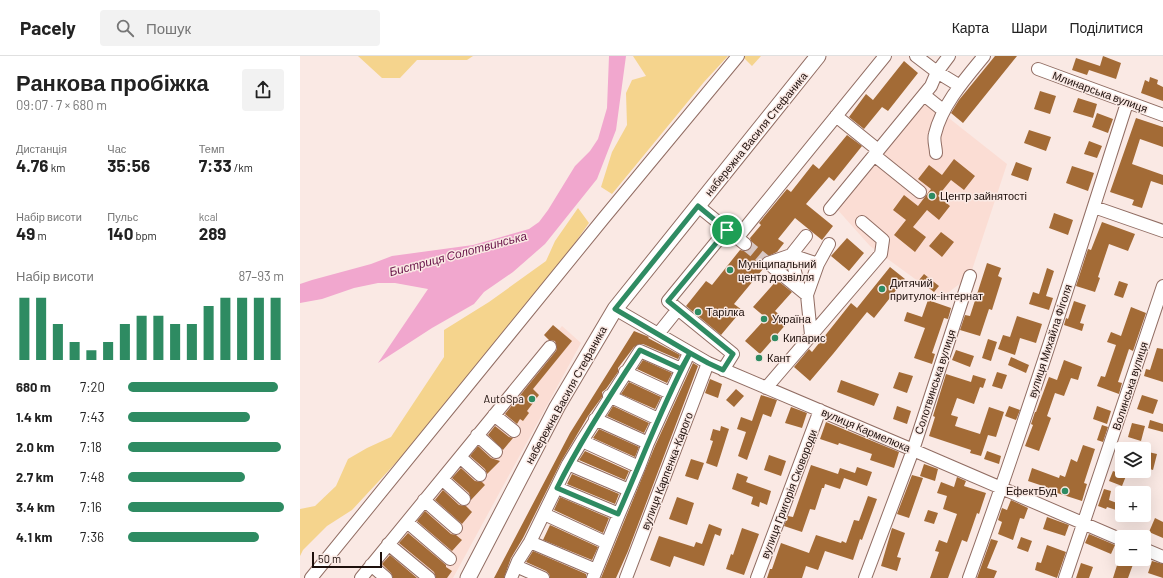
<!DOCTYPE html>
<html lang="uk">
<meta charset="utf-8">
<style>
:root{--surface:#fff;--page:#f2f2f2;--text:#222;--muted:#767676;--line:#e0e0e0;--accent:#2e8b62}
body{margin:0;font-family:Barlow,sans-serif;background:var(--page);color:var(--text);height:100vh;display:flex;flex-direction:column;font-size:15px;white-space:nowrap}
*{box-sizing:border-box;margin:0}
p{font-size:13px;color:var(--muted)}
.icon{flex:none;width:22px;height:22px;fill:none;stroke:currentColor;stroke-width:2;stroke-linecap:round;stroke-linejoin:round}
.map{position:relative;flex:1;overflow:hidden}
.panel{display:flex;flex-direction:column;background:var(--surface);width:300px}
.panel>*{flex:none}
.fabs{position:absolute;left:815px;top:386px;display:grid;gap:8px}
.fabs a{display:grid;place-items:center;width:36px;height:36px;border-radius:4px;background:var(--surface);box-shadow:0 4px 16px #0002;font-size:20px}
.scale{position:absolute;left:12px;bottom:10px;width:70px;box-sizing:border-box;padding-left:4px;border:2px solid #1e100c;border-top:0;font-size:11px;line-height:14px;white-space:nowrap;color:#1e100c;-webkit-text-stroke:3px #fae9e4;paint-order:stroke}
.pin{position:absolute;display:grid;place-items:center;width:34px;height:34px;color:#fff;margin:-17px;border:2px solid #fff;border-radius:50%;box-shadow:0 1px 4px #0007}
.round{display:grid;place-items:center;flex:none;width:42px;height:42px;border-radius:4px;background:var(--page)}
.overview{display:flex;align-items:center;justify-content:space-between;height:68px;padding:0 16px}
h1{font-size:22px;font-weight:700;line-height:30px}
.stats{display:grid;grid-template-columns:repeat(3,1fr);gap:6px;height:68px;padding:4px 16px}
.stats div{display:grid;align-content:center}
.stats b{font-size:17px;font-weight:700}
.stats small{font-size:11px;font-weight:400}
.stats p{font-size:11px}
.chart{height:112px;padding:8px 16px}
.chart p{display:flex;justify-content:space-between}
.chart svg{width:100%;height:72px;margin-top:4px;stroke:var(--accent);stroke-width:6}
ul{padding:0 16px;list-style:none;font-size:13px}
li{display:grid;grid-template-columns:64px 48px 1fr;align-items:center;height:30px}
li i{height:10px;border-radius:5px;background:var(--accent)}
header{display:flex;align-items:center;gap:24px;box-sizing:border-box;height:56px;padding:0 20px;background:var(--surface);border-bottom:1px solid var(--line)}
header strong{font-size:19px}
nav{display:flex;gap:22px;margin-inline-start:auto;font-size:14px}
.search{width:280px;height:36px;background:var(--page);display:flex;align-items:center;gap:10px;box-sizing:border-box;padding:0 14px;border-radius:4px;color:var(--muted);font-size:15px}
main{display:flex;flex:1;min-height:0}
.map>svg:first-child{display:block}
.built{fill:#fbddd4}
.green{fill:#f5d48d}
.water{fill:#f1a7ce}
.building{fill:#a36b36}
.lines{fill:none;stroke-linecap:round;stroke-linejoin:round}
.minor-tunnel{stroke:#d9c8c4;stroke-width:12;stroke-dasharray:12 6;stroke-linecap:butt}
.minor-casing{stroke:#916d63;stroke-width:14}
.major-casing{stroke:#916d63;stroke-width:17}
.minor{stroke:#fff;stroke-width:12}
.major{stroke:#fff;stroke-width:15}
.route-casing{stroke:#fff;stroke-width:8}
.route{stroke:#2e8b62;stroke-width:5}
.poi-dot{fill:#2e8b62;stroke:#fae9e4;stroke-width:1.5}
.labels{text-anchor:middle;stroke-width:3;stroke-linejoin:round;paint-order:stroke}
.street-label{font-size:11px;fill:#1e100c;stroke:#fae9e4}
.poi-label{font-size:11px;fill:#1e100c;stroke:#fae9e4;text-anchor:start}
.water-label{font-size:12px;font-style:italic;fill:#6a164b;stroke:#fae9e4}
</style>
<header>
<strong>Pacely</strong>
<div class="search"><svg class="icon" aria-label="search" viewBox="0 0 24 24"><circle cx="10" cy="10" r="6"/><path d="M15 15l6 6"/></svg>Пошук</div>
<nav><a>Карта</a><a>Шари</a><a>Поділитися</a></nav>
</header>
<main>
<section class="panel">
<div class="overview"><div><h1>Ранкова пробіжка</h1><p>09:07 · 7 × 680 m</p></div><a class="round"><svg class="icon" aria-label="share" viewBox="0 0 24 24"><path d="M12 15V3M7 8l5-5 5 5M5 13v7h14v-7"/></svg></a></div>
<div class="stats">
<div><p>Дистанція</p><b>4.76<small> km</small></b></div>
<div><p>Час</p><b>35:56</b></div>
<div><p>Темп</p><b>7:33<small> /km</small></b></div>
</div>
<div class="stats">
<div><p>Набір висоти</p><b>49<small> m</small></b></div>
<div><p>Пульс</p><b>140<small> bpm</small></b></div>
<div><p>kcal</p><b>289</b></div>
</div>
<div class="chart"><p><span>Набір висоти</span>87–93 m</p>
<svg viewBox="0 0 160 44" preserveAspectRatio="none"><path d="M5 44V6M15 44V6M25 44V22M35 44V33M45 44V38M55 44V33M65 44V22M75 44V17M85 44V17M95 44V22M105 44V22M115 44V11M125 44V6M135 44V6M145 44V6M155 44V6"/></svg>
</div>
<ul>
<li><b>680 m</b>7:20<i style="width:96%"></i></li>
<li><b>1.4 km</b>7:43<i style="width:78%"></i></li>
<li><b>2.0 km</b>7:18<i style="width:98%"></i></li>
<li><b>2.7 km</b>7:48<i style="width:75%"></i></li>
<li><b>3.4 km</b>7:16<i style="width:100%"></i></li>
<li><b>4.1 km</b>7:36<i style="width:84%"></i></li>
</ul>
</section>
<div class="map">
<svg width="863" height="522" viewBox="0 0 863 522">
<rect width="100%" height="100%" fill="#fae9e4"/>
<path class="built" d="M626,44l81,64 -37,112 -29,22 -71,-52 -34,-38z
M262,270l19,17 -128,235h-97z"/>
<path class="green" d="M58,0h115l-6,4h-50l-17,18h-18z
M333,0h95l-24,26 -92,112 -11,-7 11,-35 15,-27 -1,-32 6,-13 14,-4z
M442,0h19l-9,10z
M278,152l11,15 -19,27 -83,108 -83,96 -52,56 -25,16 -24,24 -3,6v-47l15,-3 21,-20 12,-27 19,-11 24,-11 53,-80v-27l45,-28 57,-41 9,-20z"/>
<path class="water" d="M309,0h17l-10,74 -19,49 -52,65 -32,28 -29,20 -10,12 -42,24 -54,35 50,-74 -33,-6h-17l-24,5 -32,11 -22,4v-19l12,-4 59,-16 21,-8 81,-11 56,-16 10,-7 9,-12 27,-44 15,-15 8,-12 9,-31z"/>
<path class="building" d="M695,0h22l-54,67 -12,-10 8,-13z
M803,0l18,7 -5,16 -27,-9 -2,5 -15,-5 4,-12 24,8z
M604,5l14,12 -30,38 -6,-4 -18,22 -15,-12 17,-23 7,6z
M850,21l8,3 -1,4 6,3v14l-22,-8 4,-13 4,2z
M740,35l16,5 -6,18 -16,-5z
M778,42l19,6 -4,14 -20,-6z
M797,57l16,6 -5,14 -16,-6z
M836,62l27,9v20l-23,-8 -8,25 31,11v10l-12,-4 -9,27 -10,-3 2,-5 -24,-8z
M729,74l22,7 -5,14 -22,-8z
M547,79l15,11 -28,35 -5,-4 -23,27 27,22 -11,14 -27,-22 -17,21 6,4 -7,9 -15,7 -1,6 2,4 -29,35 8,6 -21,25 -35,-29 20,-25 6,4 28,-35 4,1 7,-2 1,-4 -2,-7 11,-13 -2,-2 28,-34 4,3 22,-28 6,5z
M789,85l13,5 -5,12 -13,-4z
M654,103l21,17 -11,14 -13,-10 -13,16 12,10 -11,14 -12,-10 -14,17 13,10 -11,15 -21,-17 12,-15 -13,-10 11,-15 14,11 13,-17 -13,-10 11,-14 13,10z
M716,106l16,6 -4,13 -17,-6z
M772,110l22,7 -6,18 -22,-8z
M754,157l19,7 -5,15 -19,-7z
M802,166l33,12 -7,17 -19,-7 -11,33 2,1 -5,14 -19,-6 12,-37 3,1z
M641,176l13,10 -12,15 -13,-11z
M547,182l17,15 -15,18 -18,-15z
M687,207l14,5 -3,8 4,2 -10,32 -3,-1 -9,27 -20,-6 5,-15 5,1z
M590,211l15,12 -31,39 -7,-6 -34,42 -23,27 -16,-14 15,-18 3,3 39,-49 6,5z
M747,212l7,3 -8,25 7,2 -4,12 -20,-6 4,-12 6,2z
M624,218l15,12 -5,6 -15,-12z
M477,224l15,12 -17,19 13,11 -28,32 -15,-13 21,-23 -13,-11z
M819,225l9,3 -5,14 -9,-3z
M628,244l23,8 -3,11 -4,-1 -12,35 3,1 -3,10 -18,-6 11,-30 -21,-7 3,-9 15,5z
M774,245l12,4 -6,18 4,1 -2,7 -18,-6 2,-7 2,1z
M831,251l15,6 -13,38 -4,-2 -11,33 4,1 -3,11 -22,-8 4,-10 4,1 11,-32 -9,-3 4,-10 10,4z
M717,260l25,8 -6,19 -16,-5 -5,17 -17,-6 5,-14 7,2z
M253,269l19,16 -39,48 6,6 -12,16 2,2 -6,8 -3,-2 -3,5 -12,-10 51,-63 1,-3 -2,-7 -6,-1 -5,-5z
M334,275l15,6 -1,1 32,17 -2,4 -35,-15h-4l-5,3 -16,21v4l-12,17 -4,3v5l-14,19 -26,44 -39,78 -12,20 -7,20h-10l76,-145z
M688,283l9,3 -6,19 -9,-3z
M857,292l6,1v33l-19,-6 2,-7 4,1z
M656,294l18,6 -4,11 -18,-7z
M711,301l18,8 -3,8 -18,-8z
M343,304l29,13 -5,10 -30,-14z
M764,304l18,7 -4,13 -7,-2 -7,18 -9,-3 -8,23 4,2 -12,33 -14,-5 8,-21 -2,-1 4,-12h1l13,-35 8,3z
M393,307l5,3 -70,185 -12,27h-15l54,-132z
M599,316l14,4 -6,17 -14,-5z
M697,316l10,3 -5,14 -10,-3z
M646,318l25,8 2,-7 13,4 -3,9 -3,-1 -6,17 -17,-6 -6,17 7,2 -3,9 25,8 9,-27 15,5 -8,25 -8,-2 -7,21 -11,-3 1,-3 -42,-14 6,-19 -2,-1z
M410,323l12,5 -4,14 -13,-5z
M541,324l38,14 -5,12 -37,-14z
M329,326l32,15 -6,12 -34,-15z
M436,333l8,7 -10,11 -8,-7z
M461,339l16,5 -6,17 -8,-3 -16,46 -9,-4 8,-24 -9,-3 4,-12 11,4z
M842,339l16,5 -5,14 -16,-5z
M313,350l36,17 -5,10 -37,-17z
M597,350l14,5 -4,13 -14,-5z
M709,350l11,4 -4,10 -11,-4z
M797,350l14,5 -4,13 -14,-5z
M491,351l16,6 -5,15 -17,-5z
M850,364l13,4v8l-15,-4z
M526,366l73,30 -5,16 -24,-8 2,-6 -33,-11 -1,2 -18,-6z
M832,367l13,3 -4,15 -13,-4z
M802,369l6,2 -5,15 -6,-2z
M195,370l14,11 4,1 -10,12 -15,-15z
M421,370l8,3 -12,38 -11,-4 7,-22 -3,-1 3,-11 7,2z
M299,373l40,18 -4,10 -42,-19z
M783,389l12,4 -11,34 3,1 -5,17 -28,-9 1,-2 -27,-9 4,-13 27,10 1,-3 5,2 6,-18 6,3z
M178,390l13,12 9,3 -13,13 -2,-5 -15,-13z
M285,395l44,20 -4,9 -46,-20z
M687,395l14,5 -2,8 -15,-5z
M844,395l13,3 -4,16 -3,-1v2l-6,-2z
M469,399l17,6 -5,15 -17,-6z
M391,403l13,4 -6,17 -13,-4z
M624,408l14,5 -3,12 -15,-5z
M511,409l27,9 2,-6 15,5 2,-6 15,5 -5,14 -23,-8 -4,11 -15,-5 -1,4h-2l-7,22 -5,-1 -8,23 -18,-6 4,-10 5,1z
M161,412l14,13 7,1 3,3 -14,15 -2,-7 -17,-15z
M813,415l13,5 -4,10 -13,-5z
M437,417l11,4 -2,5 25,9 -4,14 -7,-3 -1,5 -8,-3 2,-7 -21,-8z
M272,418l47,20 -4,10 -48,-20z
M612,419l11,3 -14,40 -12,-4z
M657,421l9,4 -2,5 22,7 -7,21 -2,-1 -10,29 -5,-2 -14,38h-18l9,-26 -4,-1 4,-11 8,3 10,-29 -14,-5 4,-13 -10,-3 4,-11 13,5z
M804,433l7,2 -2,9 13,5v7l-15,-5 -1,2 -8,-3z
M143,434l16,15 7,1 6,6 -10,12 -27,-24z
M568,440l9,3 -15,41 -2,-1 -7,21 -28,-9 -7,19 -12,-4 -4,12h-35l3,-9h2l9,-26 28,10 7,-18 25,8 1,-2 4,2 8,-23 5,1z
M260,441l49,21 -6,15 -49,-23z
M377,441l17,6 -7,22 -18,-6z
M711,444l17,8 -4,11 -4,-1 -7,22 -15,-6 4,-12 -4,-2 4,-12 5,2z
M628,454l10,3 -4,11 -10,-3z
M125,455l26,23 5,1 6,5 -10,11 -35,-30z
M747,461l22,8 -4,11 -22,-7z
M855,462l8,4v16l-14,-6z
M409,468l13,5 -2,7 -5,-2 -11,32 -30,-10 -4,11 -20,-7 9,-24 35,11 2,-5 6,2z
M250,469l48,22 -6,13 -49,-20z
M442,472l17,6 -15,41 -18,-6 5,-15 2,1z
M592,472l13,5 -8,24 4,1 -4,13 -16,-5z
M108,477l38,32v2l6,4 -5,7h-11l-2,-6 -35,-29z
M789,478l26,11 -4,9 -26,-11z
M721,481l11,4 -4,11 -11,-4z
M691,483l7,2 -11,27 10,3 -3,7h-17z
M747,489l19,7 -9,26 -22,-8 2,-8 4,1z
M233,495l53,23v4h-36l-1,-4 -3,-3 -20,-9z
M90,499l27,23h-24l-2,-5 -9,-9z
M819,503h16l-7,19h-15z
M852,505l11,3v14l-15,-5z
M781,507l12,4 -4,11h-13z"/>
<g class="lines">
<path class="minor-tunnel" d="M445,188l23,19"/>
<defs>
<path id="minor" d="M616,0l21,16 23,14
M738,13l125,46
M624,39l20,16
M536,60l42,34
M636,97c0,-6 -3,-13 -1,-19 7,-29 30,-55 49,-78
M574,99l46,37
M398,150l47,38
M794,151l69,24
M530,153l101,-123 6,-14 12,-16
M437,182l148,-182
M468,207l39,32 4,40
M468,207l23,-8 27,9
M499,232l-8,-33 15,-19
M507,239l11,-31 11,-20
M315,253l93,54 205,87 209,90
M358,278l20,-25
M423,314l10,-16 -65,-53 59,-72
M325,316l45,21
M466,332l115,-134 2,-14 -21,-18
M309,340l49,23
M194,359l20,16
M295,363l53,24
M177,379l19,17
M282,385l57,26
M160,401l20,18
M268,408l61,26
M142,423l22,20
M257,432l62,26
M124,444l32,28
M244,458l63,29
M107,466l43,37
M230,486l66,28
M88,488l41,34
M844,493l19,8
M71,509l15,13
M216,510l27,12
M11,522l292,-359 135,-163
M61,522l189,-231
M211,522l7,-17 12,-19 38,-78 14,-23 58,-90 41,18
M293,522l26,-64 20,-47 9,-24 41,-90
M326,522l82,-215
M457,522l63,-168
M565,522l48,-128 57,-174
M669,522c57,-157 107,-316 158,-475
M765,522l98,-292"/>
<path id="major" d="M168,522l89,-171 58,-98 203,-253"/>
</defs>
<use href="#minor" class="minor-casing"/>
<use href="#major" class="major-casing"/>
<use href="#minor" class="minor"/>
<use href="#major" class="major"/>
</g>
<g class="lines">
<defs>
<path id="route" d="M427,174l-29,-24 -83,103 75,44 -9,16 -41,-19c-30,45 -59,90 -83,138l61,26c24,-54 44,-109 72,-161l18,10 15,7 10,-16 -65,-53 59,-71"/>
</defs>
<use href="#route" class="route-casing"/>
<use href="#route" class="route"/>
</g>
<g class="poi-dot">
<circle cx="632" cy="140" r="4"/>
<circle cx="430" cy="214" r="4"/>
<circle cx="582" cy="233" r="4"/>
<circle cx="398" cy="256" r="4"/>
<circle cx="464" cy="263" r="4"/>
<circle cx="475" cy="282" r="4"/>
<circle cx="459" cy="302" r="4"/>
<circle cx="232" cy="343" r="4"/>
<circle cx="765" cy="435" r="4"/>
</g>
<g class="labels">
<g class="street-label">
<text transform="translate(800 36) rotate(20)" y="4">Млинарська вулиця</text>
<text transform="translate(456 78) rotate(-51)" y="4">набережна Василя Стефаника</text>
<text transform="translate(750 285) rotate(-72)" y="4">вулиця Михайла Фіголя</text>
<text transform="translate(635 326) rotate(-72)" y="4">Солотвинська вулиця</text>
<text transform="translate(830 330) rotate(-72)" y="4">Волинська вулиця</text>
<text transform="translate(266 339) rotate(-61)" y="4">набережна Василя Стефаника</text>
<text transform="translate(566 374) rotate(23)" y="4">вулиця Кармелюка</text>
<text transform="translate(367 415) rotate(-69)" y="4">вулиця Карпенка-Карого</text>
<text transform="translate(489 438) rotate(-69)" y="4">вулиця Григорія Сковороди</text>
</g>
<g class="poi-label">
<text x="640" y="144">Центр зайнятості</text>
<text x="438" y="212">Муніципальний<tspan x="438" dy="13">центр дозвілля</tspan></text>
<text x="590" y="231">Дитячий<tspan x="590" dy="13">притулок-інтернат</tspan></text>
<text x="406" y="260">Тарілка</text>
<text x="472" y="267">Україна</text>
<text x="483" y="286">Кипарис</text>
<text x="467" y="306">Кант</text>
<text x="224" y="347" text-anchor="end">AutoSpa</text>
<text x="757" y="439" text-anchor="end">ЕфектБуд</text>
</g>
<g class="water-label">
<text transform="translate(158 198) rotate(-15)" y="4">Бистриця Солотвинська</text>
</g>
</g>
</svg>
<div class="fabs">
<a><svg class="icon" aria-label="layers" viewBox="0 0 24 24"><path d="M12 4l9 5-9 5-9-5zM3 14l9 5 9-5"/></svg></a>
<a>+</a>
<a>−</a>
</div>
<div class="scale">50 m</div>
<div class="pin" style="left:427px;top:174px;background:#1e9e55"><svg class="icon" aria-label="arrive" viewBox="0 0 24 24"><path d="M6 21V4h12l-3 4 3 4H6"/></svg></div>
</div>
</main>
